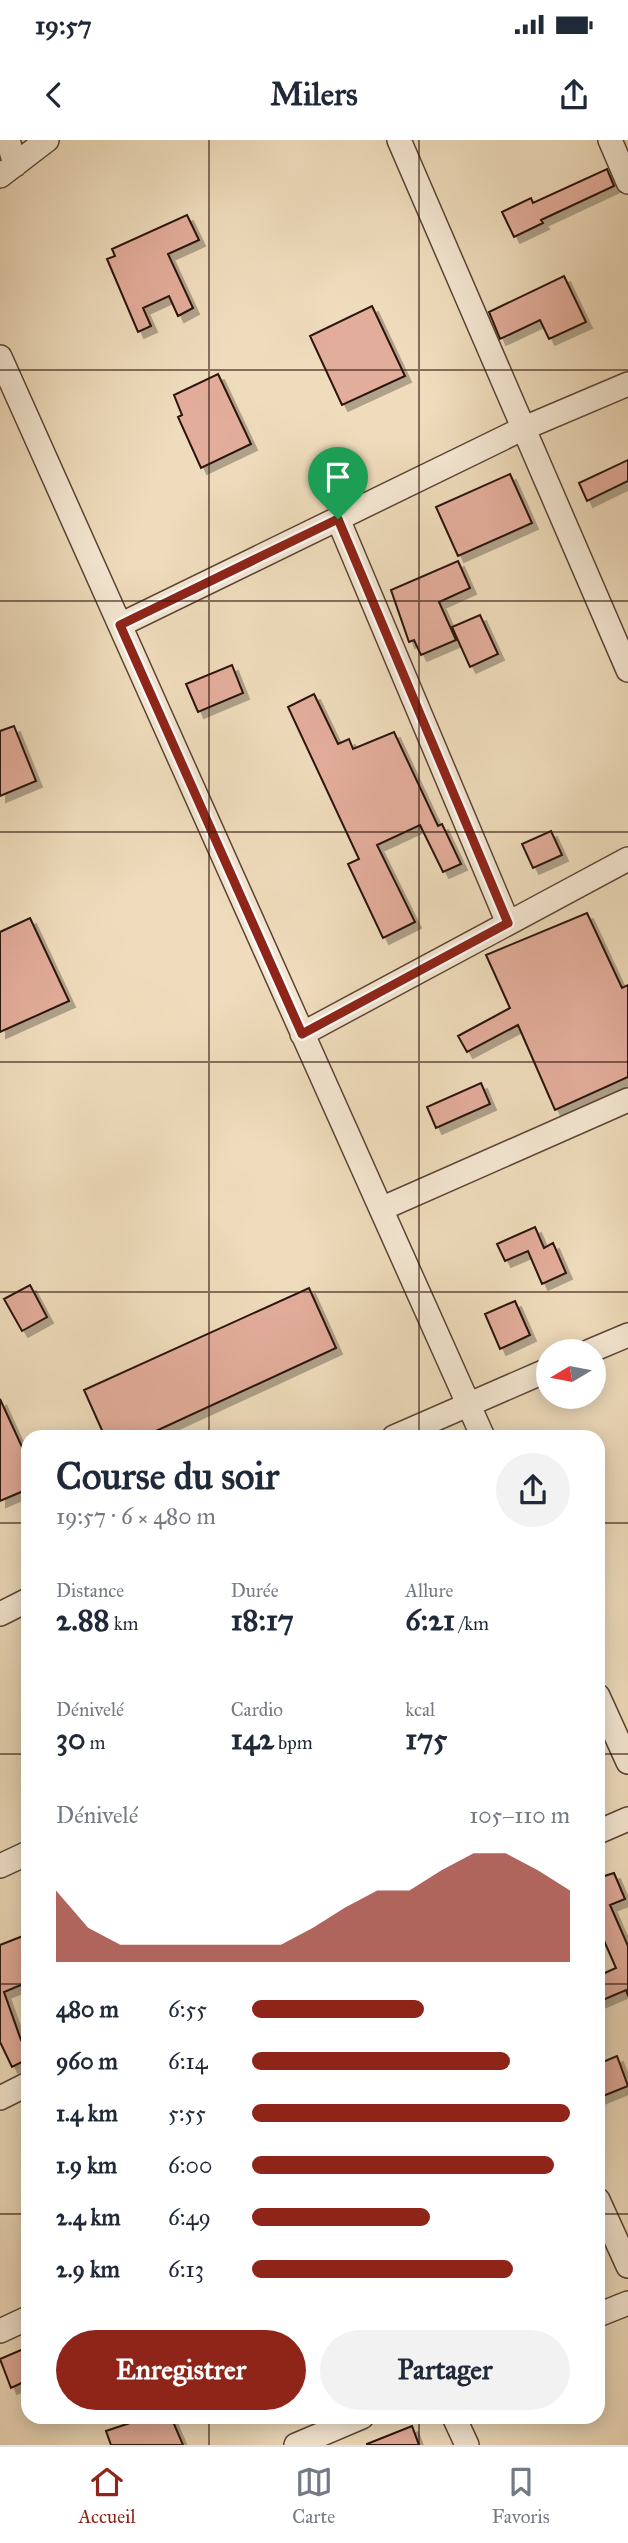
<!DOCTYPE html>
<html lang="fr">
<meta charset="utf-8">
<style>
:root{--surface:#fff;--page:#f2f2f3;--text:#1f2937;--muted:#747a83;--line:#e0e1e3;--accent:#8f2418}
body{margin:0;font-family:"IM FELL Great Primer",serif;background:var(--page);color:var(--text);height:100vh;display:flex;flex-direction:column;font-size:26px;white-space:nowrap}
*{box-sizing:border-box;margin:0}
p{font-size:23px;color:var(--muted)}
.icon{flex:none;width:38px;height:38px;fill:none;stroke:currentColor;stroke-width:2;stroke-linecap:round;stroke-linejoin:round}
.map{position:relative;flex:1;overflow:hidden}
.details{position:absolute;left:21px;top:1290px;width:584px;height:994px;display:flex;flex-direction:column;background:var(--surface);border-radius:21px;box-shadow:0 4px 18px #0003}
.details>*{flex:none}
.needle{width:46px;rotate:260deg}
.fabs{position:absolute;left:536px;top:1199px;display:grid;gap:14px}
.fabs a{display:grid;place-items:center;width:70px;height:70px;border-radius:50%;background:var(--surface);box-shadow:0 4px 18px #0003;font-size:35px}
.pin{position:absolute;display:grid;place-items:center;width:60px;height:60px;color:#fff;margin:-72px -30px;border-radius:50% 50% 50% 0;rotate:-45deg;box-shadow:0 0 7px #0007}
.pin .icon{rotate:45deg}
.round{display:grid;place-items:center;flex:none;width:74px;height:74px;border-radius:37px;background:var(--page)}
.head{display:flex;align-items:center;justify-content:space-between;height:119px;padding:0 35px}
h1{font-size:38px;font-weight:700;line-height:52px}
.stats{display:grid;grid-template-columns:repeat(3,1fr);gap:10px;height:119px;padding:7px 35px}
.stats div{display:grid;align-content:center}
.stats b{font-size:30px;font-weight:700}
.stats small{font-size:19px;font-weight:400}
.stats p{font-size:19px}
.chart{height:196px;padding:14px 35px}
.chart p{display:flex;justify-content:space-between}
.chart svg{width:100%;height:126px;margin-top:7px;fill:var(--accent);opacity:.7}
.button{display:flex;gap:14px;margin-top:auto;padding:14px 35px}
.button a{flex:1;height:80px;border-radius:42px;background:var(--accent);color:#fff;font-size:28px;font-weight:700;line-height:80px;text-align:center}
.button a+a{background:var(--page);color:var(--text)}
ul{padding:0 35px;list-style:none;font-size:23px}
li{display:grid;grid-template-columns:112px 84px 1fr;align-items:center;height:52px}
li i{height:18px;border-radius:9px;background:var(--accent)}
.status{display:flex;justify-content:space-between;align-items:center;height:49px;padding:0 35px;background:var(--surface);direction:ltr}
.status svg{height:19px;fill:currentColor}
header{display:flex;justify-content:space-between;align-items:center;height:91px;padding:0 35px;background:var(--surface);font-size:32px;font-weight:700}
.tab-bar{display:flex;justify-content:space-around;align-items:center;height:98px;border-top:2px solid var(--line);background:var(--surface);font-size:19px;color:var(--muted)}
.tab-bar a{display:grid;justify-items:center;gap:4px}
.tab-bar .selected{color:var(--accent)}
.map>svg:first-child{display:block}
.building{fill:#e3ad9b;stroke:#2b130a;stroke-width:2;filter:url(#shadow)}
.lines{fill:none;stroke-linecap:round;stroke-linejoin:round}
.minor-casing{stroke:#5c4536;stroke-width:26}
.minor{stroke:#f5e8d3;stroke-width:23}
.route-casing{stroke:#fff;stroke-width:14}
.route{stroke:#8f2418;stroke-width:9}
.grid{fill:none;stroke:#2b130a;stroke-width:2;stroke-opacity:0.55}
</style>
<div class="status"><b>19:57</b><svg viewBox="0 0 49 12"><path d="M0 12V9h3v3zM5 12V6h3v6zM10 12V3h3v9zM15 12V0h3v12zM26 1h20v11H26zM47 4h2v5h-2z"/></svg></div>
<header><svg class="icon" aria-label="back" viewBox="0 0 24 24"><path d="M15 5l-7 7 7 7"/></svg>Milers<svg class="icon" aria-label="share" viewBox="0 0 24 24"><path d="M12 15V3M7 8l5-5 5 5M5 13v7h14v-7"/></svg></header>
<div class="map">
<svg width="628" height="2305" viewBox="0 0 628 2305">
<defs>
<filter id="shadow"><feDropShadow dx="6" dy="6" stdDeviation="0" flood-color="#0004"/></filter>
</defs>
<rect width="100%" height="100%" fill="#efdcbc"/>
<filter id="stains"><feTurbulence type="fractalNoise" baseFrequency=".00286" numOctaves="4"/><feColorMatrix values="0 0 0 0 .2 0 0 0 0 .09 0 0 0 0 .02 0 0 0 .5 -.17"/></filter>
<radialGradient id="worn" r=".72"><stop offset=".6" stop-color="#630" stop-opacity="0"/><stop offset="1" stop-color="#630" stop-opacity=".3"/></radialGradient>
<path class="building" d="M607,29l7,17 -73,34 2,3 -29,14 -12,-25 29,-14 2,5z
M187,75l12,25 -31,14 25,54 -15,8 -9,-20 -26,12 8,18 -13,6 -31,-73 8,-3 -3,-7z
M564,136l22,46 -37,17 -9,-19 -40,19 -11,-27z
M372,166l33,70 -63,29 -32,-69z
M218,234l33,70 -50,24 -23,-51 4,-2 -8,-20z
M628,320v21l-41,20 -8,-18z
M510,334l22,49 -74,33 -22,-49z
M458,421l12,27 -31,14 17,38 -35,15 -7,-15 -5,2 -18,-52z
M480,475l18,39 -28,13 -18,-40z
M232,525l11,28 -45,19 -12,-28z
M314,554l24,50 11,-5 4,10 41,-17 44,94 4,-2 19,40 -18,8 -23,-47 -43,20 38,77 -32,16 -35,-74 11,-5 -71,-152z
M14,586l22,55 -36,15v-65z
M551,691l11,24 -29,13 -11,-24z
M587,773l35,75 6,-3v92l-73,33 -37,-85 -51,27 -9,-16 52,-28 -24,-53z
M30,778l39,83 -69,31v-100z
M481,943l9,21 -54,24 -9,-21z
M535,1087l9,21 9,-5 13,30 -24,11 -14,-33 -23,10 -8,-17z
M30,1145l17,32 -25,14 -18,-32z
M309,1148l27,60 -193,89h-38l-21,-47z
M515,1161l15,34 -30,14 -15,-35z
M0,1259l28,61v29l-28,12z
M614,1733l11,26 -15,6 18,41v50l-2,-6 -28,12v-26l18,-8 -18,-41v-49z
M28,1794v48l-24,10 17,48 7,-4v23l-16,8 -12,-25v-97z
M617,1916l11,30 -30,12v-34z
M28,2207v33l-17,8 -11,-29z
M148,2277h23l12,28h-72l-5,-14z
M412,2286l7,19h-52v-1z"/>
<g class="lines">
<defs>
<path id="minor" d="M8,0l7,25
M399,0l229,530
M610,0l18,42
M0,36l47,-36
M0,217l483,1080
M338,379l170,404
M120,485l402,-196 106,-45
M302,894l326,-175
M381,1069l247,-109
M590,1211l38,-16
M394,1297l154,-67
M0,1474l28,-14
M598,1556l30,66
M598,1692l30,-13
M0,1726l28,-13
M0,1958l28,-14
M598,2060l30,66
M598,2175l30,-12
M0,2191l28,-13
M454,2277l13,28
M296,2305l66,-28"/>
</defs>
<use href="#minor" class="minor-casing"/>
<use href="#minor" class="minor"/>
</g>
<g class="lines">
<defs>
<path id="route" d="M338,379l170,404 -206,111 -182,-409z"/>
</defs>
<use href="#route" class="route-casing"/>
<use href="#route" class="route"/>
</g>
<path class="grid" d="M209,0v1297M419,0v1297M0,230h628M0,461h628M0,692h628M0,922h628M0,1152h628M0,1383h28M598,1383h30M0,1614h28M598,1614h30M0,1844h28M598,1844h30M0,2074h28M598,2074h30M209,2277v28M419,2277v28"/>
<rect width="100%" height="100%" filter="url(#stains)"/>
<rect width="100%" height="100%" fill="url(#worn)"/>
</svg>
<div class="fabs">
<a><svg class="needle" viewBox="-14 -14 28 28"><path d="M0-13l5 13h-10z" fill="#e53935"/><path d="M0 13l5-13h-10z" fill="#747a83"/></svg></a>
</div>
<div class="pin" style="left:338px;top:379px;background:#1e9e55"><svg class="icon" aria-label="arrive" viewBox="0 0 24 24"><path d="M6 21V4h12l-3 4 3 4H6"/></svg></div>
<section class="details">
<div class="head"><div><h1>Course du soir</h1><p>19:57 · 6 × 480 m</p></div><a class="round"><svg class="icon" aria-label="share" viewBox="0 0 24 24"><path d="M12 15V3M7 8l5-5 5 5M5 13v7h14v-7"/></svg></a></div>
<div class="stats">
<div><p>Distance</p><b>2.88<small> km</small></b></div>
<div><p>Durée</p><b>18:17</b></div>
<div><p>Allure</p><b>6:21<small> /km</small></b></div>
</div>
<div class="stats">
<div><p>Dénivelé</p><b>30<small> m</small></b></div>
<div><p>Cardio</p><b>142<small> bpm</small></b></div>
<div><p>kcal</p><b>175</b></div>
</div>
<div class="chart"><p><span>Dénivelé</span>105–110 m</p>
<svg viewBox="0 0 160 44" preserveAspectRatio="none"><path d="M0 44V19L10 32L20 38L30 38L40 38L50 38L60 38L70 38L80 32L90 25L100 19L110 19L120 12L130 6L140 6L150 12L160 19V44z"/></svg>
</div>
<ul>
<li><b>480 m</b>6:55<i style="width:54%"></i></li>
<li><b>960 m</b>6:14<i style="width:81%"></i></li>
<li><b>1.4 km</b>5:55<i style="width:100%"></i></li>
<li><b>1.9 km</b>6:00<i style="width:95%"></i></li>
<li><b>2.4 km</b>6:49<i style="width:56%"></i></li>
<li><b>2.9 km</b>6:13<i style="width:82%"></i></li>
</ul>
<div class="button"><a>Enregistrer</a><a>Partager</a></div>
</section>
</div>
<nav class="tab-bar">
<a class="selected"><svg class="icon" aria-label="home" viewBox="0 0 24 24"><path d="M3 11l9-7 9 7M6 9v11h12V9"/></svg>Accueil</a>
<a><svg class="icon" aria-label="map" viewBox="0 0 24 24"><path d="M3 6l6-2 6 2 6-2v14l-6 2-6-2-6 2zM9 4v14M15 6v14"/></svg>Carte</a>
<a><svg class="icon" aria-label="saved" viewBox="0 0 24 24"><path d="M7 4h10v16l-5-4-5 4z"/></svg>Favoris</a>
</nav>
